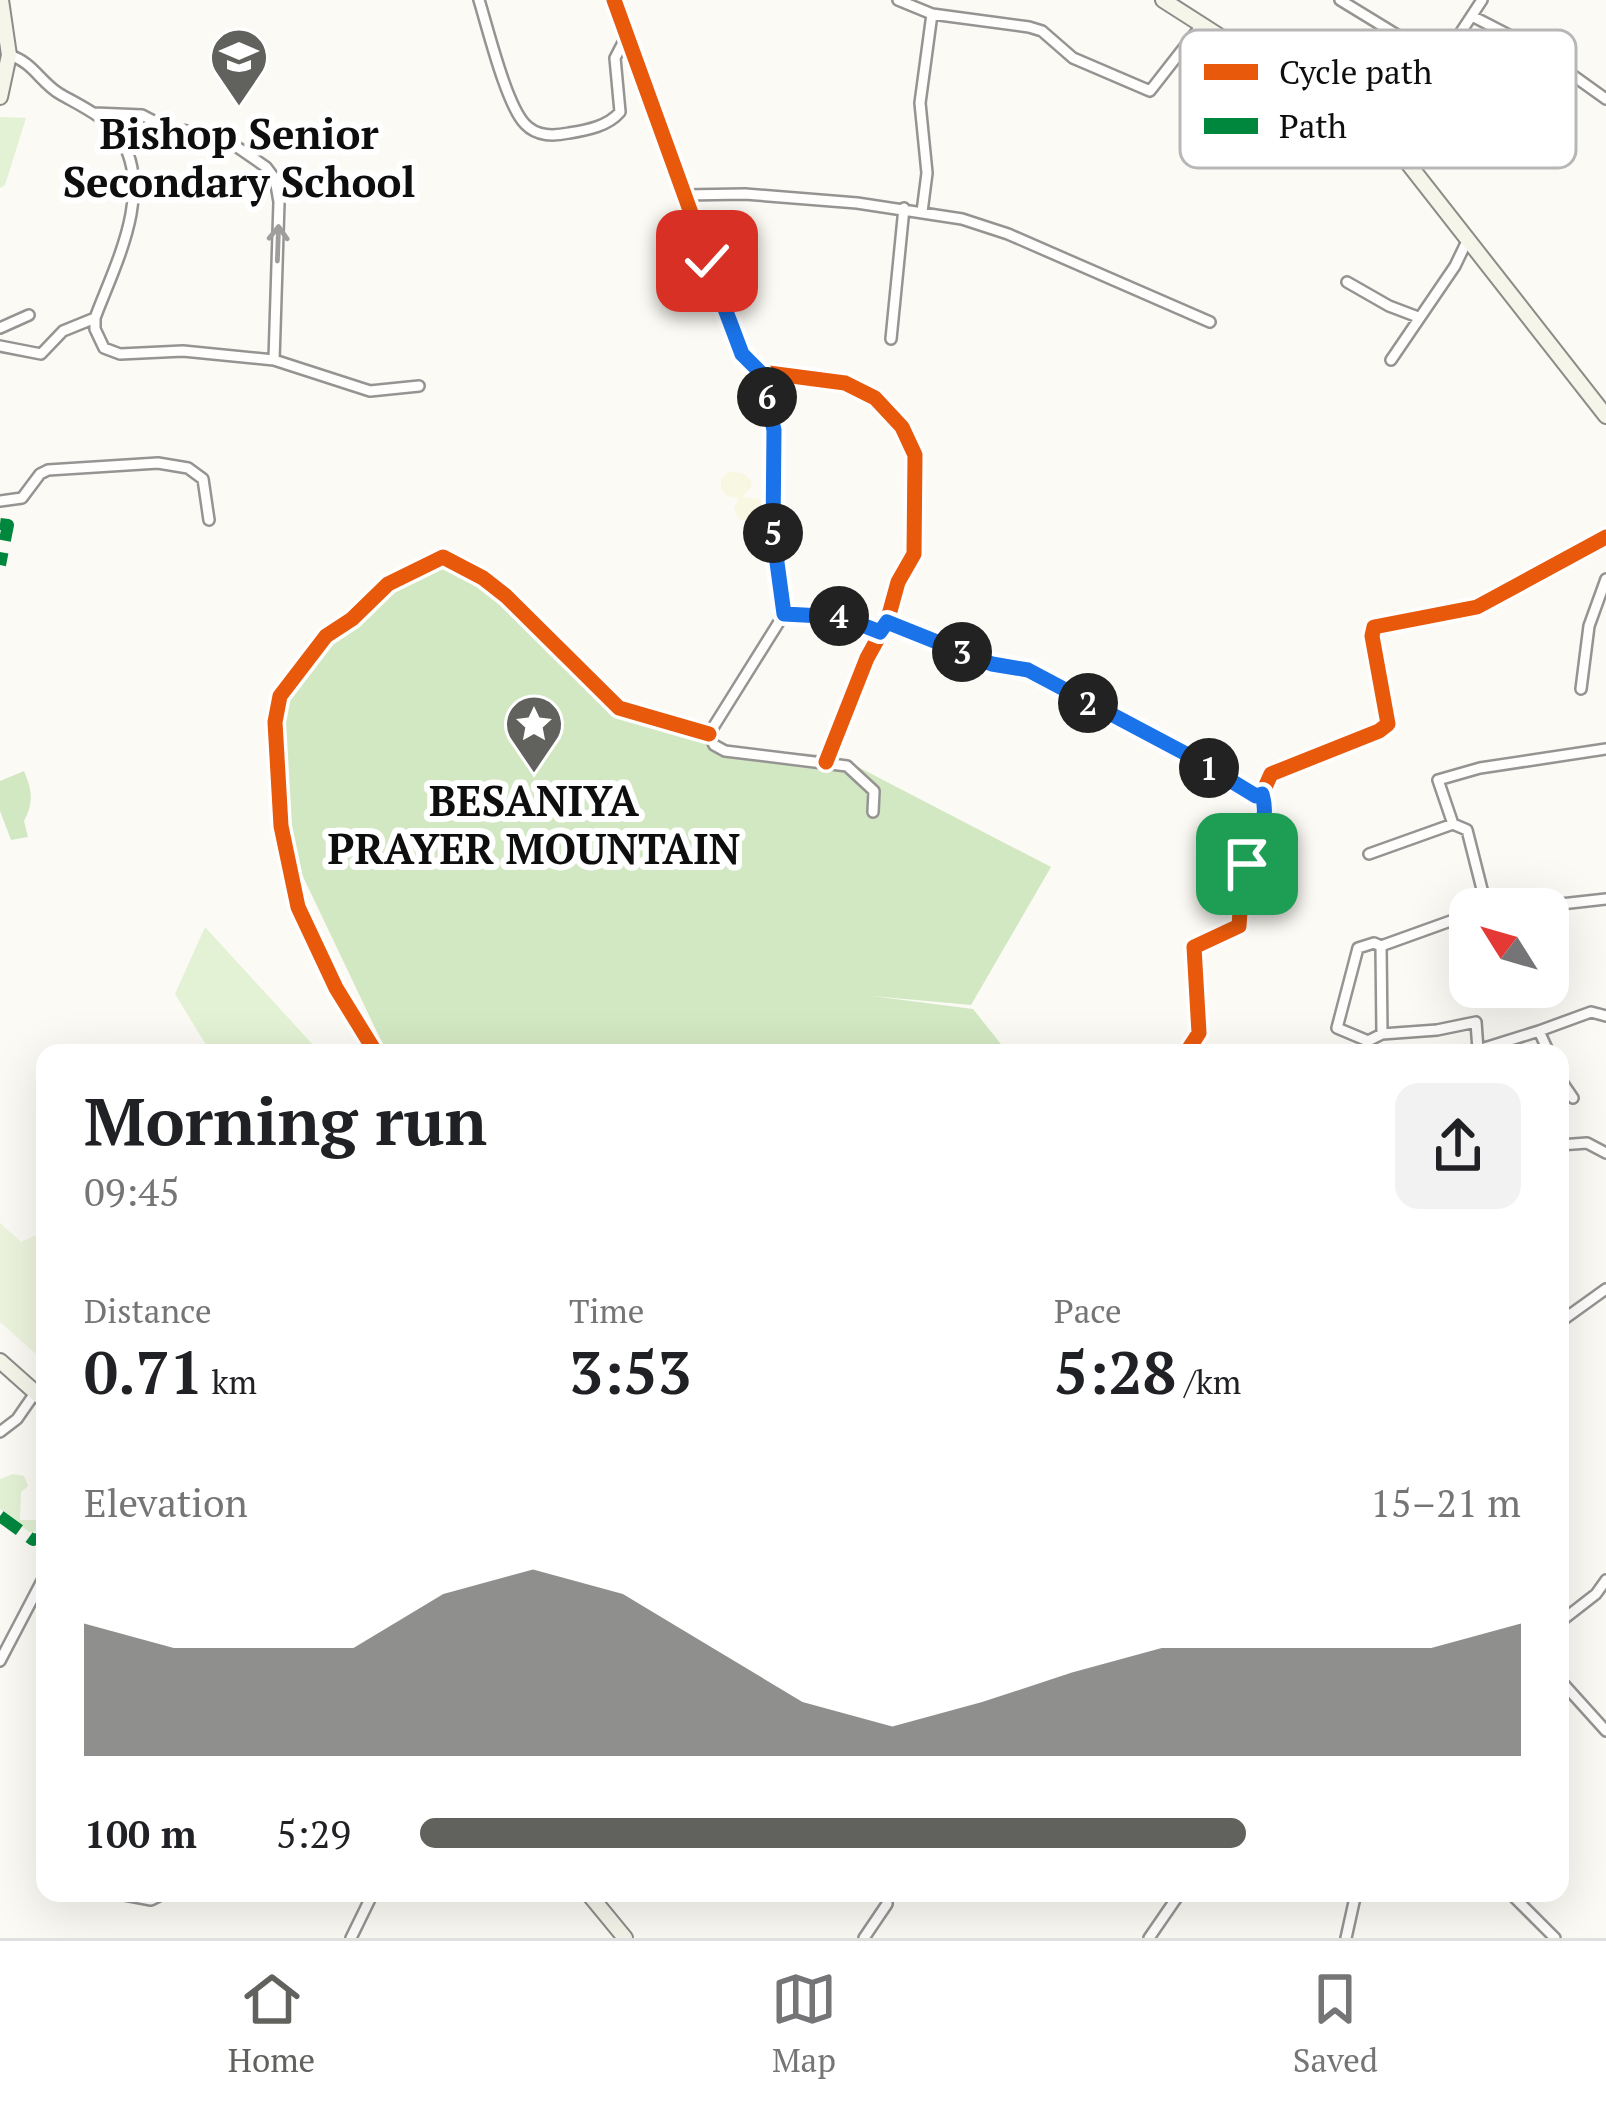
<!DOCTYPE html>
<meta charset="utf-8">
<style>
:root{--surface:#fff;--page:#f2f2f2;--text:#202124;--muted:#757577;--line:#e0e0e0;--accent:#61615e}
body{margin:0;font-family:"PT Serif",serif;background:var(--page);color:var(--text);height:100vh;display:flex;flex-direction:column;font-size:45px;white-space:nowrap}
*{box-sizing:border-box;margin:0}
p{font-size:39px;color:var(--muted)}
.icon{flex:none;width:66px;height:66px;fill:none;stroke:currentColor;stroke-width:2;stroke-linecap:round;stroke-linejoin:round}
.map{position:relative;flex:1;overflow:hidden}
.details{position:absolute;left:36px;top:1044px;width:1533px;height:858px;display:flex;flex-direction:column;background:var(--surface);border-radius:24px;box-shadow:0 12px 48px #0002}
.details>*{flex:none}
.needle{width:78px;rotate:307deg}
.controls{position:absolute;left:1449px;top:888px;display:grid;gap:24px}
.controls a{display:grid;place-items:center;width:120px;height:120px;border-radius:24px;background:var(--surface);box-shadow:0 12px 48px #0002;font-size:60px}
.pin{position:absolute;display:grid;place-items:center;width:102px;height:102px;color:#fff;margin:-51px;border-radius:24px;box-shadow:0 6px 18px #0006}
.km{position:absolute;width:60px;height:60px;margin:-30px;border-radius:50%;background:#222;color:#fff;font-size:33px;line-height:60px;text-align:center}
.round{display:grid;place-items:center;flex:none;width:126px;height:126px;border-radius:24px;background:var(--page)}
.head{display:flex;align-items:center;justify-content:space-between;height:204px;padding:0 48px}
h1{font-size:66px;font-weight:600;line-height:90px}
.stats{display:grid;grid-template-columns:repeat(3,1fr);gap:18px;height:204px;padding:12px 48px}
.stats div{display:grid;align-content:center}
.stats b{font-size:60px;font-weight:600}
.stats small{font-size:33px;font-weight:400}
.stats p{font-size:33px}
.chart{height:336px;padding:24px 48px}
.chart p{display:flex;justify-content:space-between}
.chart svg{width:100%;height:216px;margin-top:12px;fill:var(--accent);opacity:.7}
ul{padding:0 48px;list-style:none;font-size:39px}
li{display:grid;grid-template-columns:192px 144px 1fr;align-items:center;height:90px}
li i{height:30px;border-radius:15px;background:var(--accent)}
.tabs{display:flex;justify-content:space-around;align-items:center;height:168px;border-top:3px solid var(--line);background:var(--surface);font-size:33px;color:var(--muted)}
.tabs a{display:grid;justify-items:center;gap:6px}
.tabs .on{color:var(--accent)}
.map>svg:first-child{display:block}
.farmland{fill:#f8f7e1}
.green{fill:#e3f1d4}
.forest{fill:#d2e8c2}
.pitch{fill:#edf4de}
.lines{fill:none;stroke-linecap:round;stroke-linejoin:round}
.street-casing{stroke:#959492;stroke-width:14}
.secondary-casing{stroke:#8c8b88;stroke-width:18}
.street{stroke:#fffefd;stroke-width:9}
.secondary{stroke:#f5f5ea;stroke-width:14}
.quiet{stroke:#00873e;stroke-width:12;stroke-dasharray:24 12;stroke-linecap:butt}
.cycleway-casing{stroke:#fff;stroke-width:22}
.cycleway{stroke:#e8590c;stroke-width:15}
.oneway{stroke:#9f9e9d}
.route-casing{stroke:#fff;stroke-width:24}
.route{stroke:#1a73e8;stroke-width:15}
.labels{text-anchor:middle;stroke-width:12;stroke-linejoin:round;paint-order:stroke}
.poi-label{font-size:42px;font-weight:bold;fill:#0e0e0e;stroke:#fff}
.key{fill:#fff;stroke:#b7b7b7;stroke-width:3}
.key-label{font-size:33px;fill:#0e0e0e}
</style>
<div class="map">
<svg width="1606" height="1938" viewBox="0 0 1606 1938">
<rect width="100%" height="100%" fill="#fcfaf4"/>
<path class="farmland" d="M729,472l13,1 9,7v7l-9,10 17,2 8,9 -1,7 -8,8 -20,-4 -4,-11 5,-10 -12,-2 -6,-7v-10z"/>
<path class="green" d="M0,117l26,1 -21,67 -5,3z
M205,927l110,120 6,6h-110l-36,-59z
M13,1474l11,2 4,10 -7,6 -1,28h25v10l-16,2 -29,-23v-30z"/>
<path class="forest" d="M443,557l207,162 71,28 116,9 214,111 -80,138 -99,-9 101,13 35,44h-621l-110,-231 4,-1 -1,-125 46,-60 62,-53z
M24,771c8,19 10,31 0,50l4,16 -17,3 -11,-29v-30z"/>
<path class="pitch" d="M0,1223l21,19 24,-11v131l-45,-40z"/>
<g class="lines">
<defs>
<path id="street" d="M479,0c9,29 27,104 46,124 12,13 29,12 44,9 19,-3 39,-7 51,-21l-5,-54 12,-23
M614,0l128,354 19,18 84,11 30,15 27,29 13,28 -1,99 -16,28 -11,40 -20,36 -41,104
M898,0l34,14 -12,89 7,70 -5,39
M1340,0l90,55 10,1 19,-21 23,-35
M932,14l97,13 13,4 31,27 77,33 50,-64
M1472,16l64,33 70,50
M9,55c24,7 31,27 51,39 21,12 46,23 60,44 35,53 -6,129 -25,180v11l9,19 16,6 63,-3 91,9 96,31 49,-5
M94,113l48,2 23,12 59,11 42,29 9,12 4,23 -5,158
M684,195l61,-1 112,9 105,16 46,15 202,88
M1347,282l42,24 29,11
M0,328l29,-13
M891,339l13,-131
M0,346l41,8 22,-23 32,-13
M1391,360l64,-94 13,-27
M761,372l13,57 -1,104 11,81 -75,120 5,11 11,6 122,15 27,25 -1,21
M0,501l22,-3 18,-24 8,-4 110,-7 30,5 15,11 6,41
M784,614l58,3 38,15
M887,622l105,41 36,8 162,85 61,38h11
M1581,689l8,-63 17,-47
M1369,854l84,-30
M1487,909l-20,-79 -14,-6 -15,-44 42,-12 126,-19
M1516,909l90,-10
M1381,946l1,88 -14,7 -31,-13 21,-80 16,-5 7,3 89,-32
M1382,1034l55,-4 39,-8 2,28 61,-19
M376,1053l-40,-65 -38,-81 -17,-81 -6,-104 5,-26 46,-60 26,-17 36,-35 55,-27 40,21 23,18 113,112 90,26
M1186,1053l13,-20 -5,-86 45,-21c1,-19 3,-39 8,-58 6,-27 24,-46 15,-74l9,-20 108,-43 9,-7 -16,-88 2,-9 103,-20 129,-70
M1549,1053l-10,-22 52,-19 15,4
M1560,1079l13,19
M1560,1145l27,-2 19,10
M1560,1322l46,-33
M0,1432l17,-13 18,-26
M1560,1622l36,-28 10,-14
M0,1661l45,-86
M1560,1680l46,51
M114,1893l37,7 14,-7
M1510,1893l45,45
M351,1938l22,-45
M864,1938l23,-34v-11
M1149,1938l31,-45
M1346,1938l10,-45"/>
<path id="secondary" d="M1163,0l75,48 90,36 39,27 239,305
M0,97l9,-42 -8,-55
M0,1361l45,40
M588,1893l37,45"/>
</defs>
<use href="#street" class="street-casing"/>
<use href="#secondary" class="secondary-casing"/>
<use href="#street" class="street"/>
<use href="#secondary" class="secondary"/>
<path class="quiet" d="M0,524l8,1 -8,40
M0,1516l33,24 12,-3"/>
<defs>
<path id="cycleway" d="M614,0l128,354 19,18 84,11 30,15 27,29 13,28 -1,99 -16,28 -11,40 -20,36 -41,104
M376,1053l-40,-65 -38,-81 -17,-81 -6,-104 5,-26 46,-60 26,-17 36,-35 55,-27 40,21 23,18 113,112 90,26
M1186,1053l13,-20 -5,-86 45,-21c1,-19 3,-39 8,-58 6,-27 24,-46 15,-74l9,-20 108,-43 9,-7 -16,-88 2,-9 103,-20 129,-70"/>
</defs>
<use href="#cycleway" class="cycleway-casing"/>
<use href="#cycleway" class="cycleway"/>
</g>
<defs><path id="oneway-shaft" d="M-6 0H5M1.5-3L5.5 0L1.5 3" fill="none" stroke-width="1.6" stroke-linecap="round" stroke-linejoin="round" transform="scale(3)"/></defs>
<use class="oneway" href="#oneway-shaft" transform="translate(278 243) rotate(-88)"/>
<g class="lines">
<defs>
<path id="route" d="M707,261l35,93 18,18 5,18 9,40 -1,103 11,81 58,3 38,15 7,-10 105,42 36,6 162,86 66,40 6,-2c8,26 -5,46 -15,70"/>
</defs>
<use href="#route" class="route-casing"/>
<use href="#route" class="route"/>
</g>
<defs>
<symbol id="school-pin" viewBox="-11 -11 22 30"><path d="M0 17L-7.5 6A9.5 9.5 0 1 1 7.5 6Z" fill="#61615e" stroke="#fff"/><path d="M0-5L7-2L0 1L-7-2ZM-4 1L0 2.5L4 1V4Q0 6-4 4Z" fill="#fff"/></symbol>
<symbol id="sight-pin" viewBox="-11 -11 22 30"><path d="M0 17L-7.5 6A9.5 9.5 0 1 1 7.5 6Z" fill="#61615e" stroke="#fff"/><path d="M0-6L1.8-2.2L6-1.7L2.9 1.2L3.7 5.4L0 3.3L-3.7 5.4L-2.9 1.2L-6-1.7L-1.8-2.2Z" fill="#fff"/></symbol>
</defs>
<g fill-rule="evenodd">
<use href="#school-pin" x="206" y="24" width="66" height="90"/>
<use href="#sight-pin" x="501" y="691" width="66" height="90"/>
</g>
<g class="labels">
<g class="poi-label">
<text x="239" y="149">Bishop Senior<tspan x="239" dy="48">Secondary School</tspan></text>
<text x="534" y="816">BESANIYA<tspan x="534" dy="48">PRAYER MOUNTAIN</tspan></text>
</g>
</g>
<rect x="1180" y="30" width="396" height="138" rx="18" class="key"/>
<rect x="1204" y="64" width="54" height="16" fill="#e8590c"/>
<rect x="1204" y="118" width="54" height="16" fill="#00873e"/>
<g class="key-label">
<text x="1279" y="84">Cycle path</text>
<text x="1279" y="138">Path</text>
</g>
</svg>
<div class="controls">
<a><svg class="needle" viewBox="-14 -14 28 28"><path d="M0-13l5 13h-10z" fill="#e53935"/><path d="M0 13l5-13h-10z" fill="#757577"/></svg></a>
</div>
<div class="pin" style="left:1247px;top:864px;background:#1e9e55"><svg class="icon" aria-label="arrive" viewBox="0 0 24 24"><path d="M6 21V4h12l-3 4 3 4H6"/></svg></div>
<div class="pin" style="left:707px;top:261px;background:#d93025"><svg class="icon" aria-label="check" viewBox="0 0 24 24"><path d="M5 12l5 5 9-10"/></svg></div>
<b class="km" style="left:1209px;top:768px">1</b>
<b class="km" style="left:1088px;top:703px">2</b>
<b class="km" style="left:962px;top:652px">3</b>
<b class="km" style="left:839px;top:616px">4</b>
<b class="km" style="left:773px;top:533px">5</b>
<b class="km" style="left:767px;top:397px">6</b>
<section class="details">
<div class="head"><div><h1>Morning run</h1><p>09:45</p></div><a class="round"><svg class="icon" aria-label="share" viewBox="0 0 24 24"><path d="M12 15V3M7 8l5-5 5 5M5 13v7h14v-7"/></svg></a></div>
<div class="stats">
<div><p>Distance</p><b>0.71<small> km</small></b></div>
<div><p>Time</p><b>3:53</b></div>
<div><p>Pace</p><b>5:28<small> /km</small></b></div>
</div>
<div class="chart"><p><span>Elevation</span>15–21 m</p>
<svg viewBox="0 0 160 44" preserveAspectRatio="none"><path d="M0 44V17L10 22L20 22L30 22L40 11L50 6L60 11L70 22L80 33L90 38L100 33L110 27L120 22L130 22L140 22L150 22L160 17V44z"/></svg>
</div>
<ul>
<li><b>100 m</b>5:29<i style="width:75%"></i></li>
</ul>
</section>
</div>
<nav class="tabs">
<a class="on"><svg class="icon" aria-label="home" viewBox="0 0 24 24"><path d="M3 11l9-7 9 7M6 9v11h12V9"/></svg>Home</a>
<a><svg class="icon" aria-label="map" viewBox="0 0 24 24"><path d="M3 6l6-2 6 2 6-2v14l-6 2-6-2-6 2zM9 4v14M15 6v14"/></svg>Map</a>
<a><svg class="icon" aria-label="saved" viewBox="0 0 24 24"><path d="M7 4h10v16l-5-4-5 4z"/></svg>Saved</a>
</nav>
